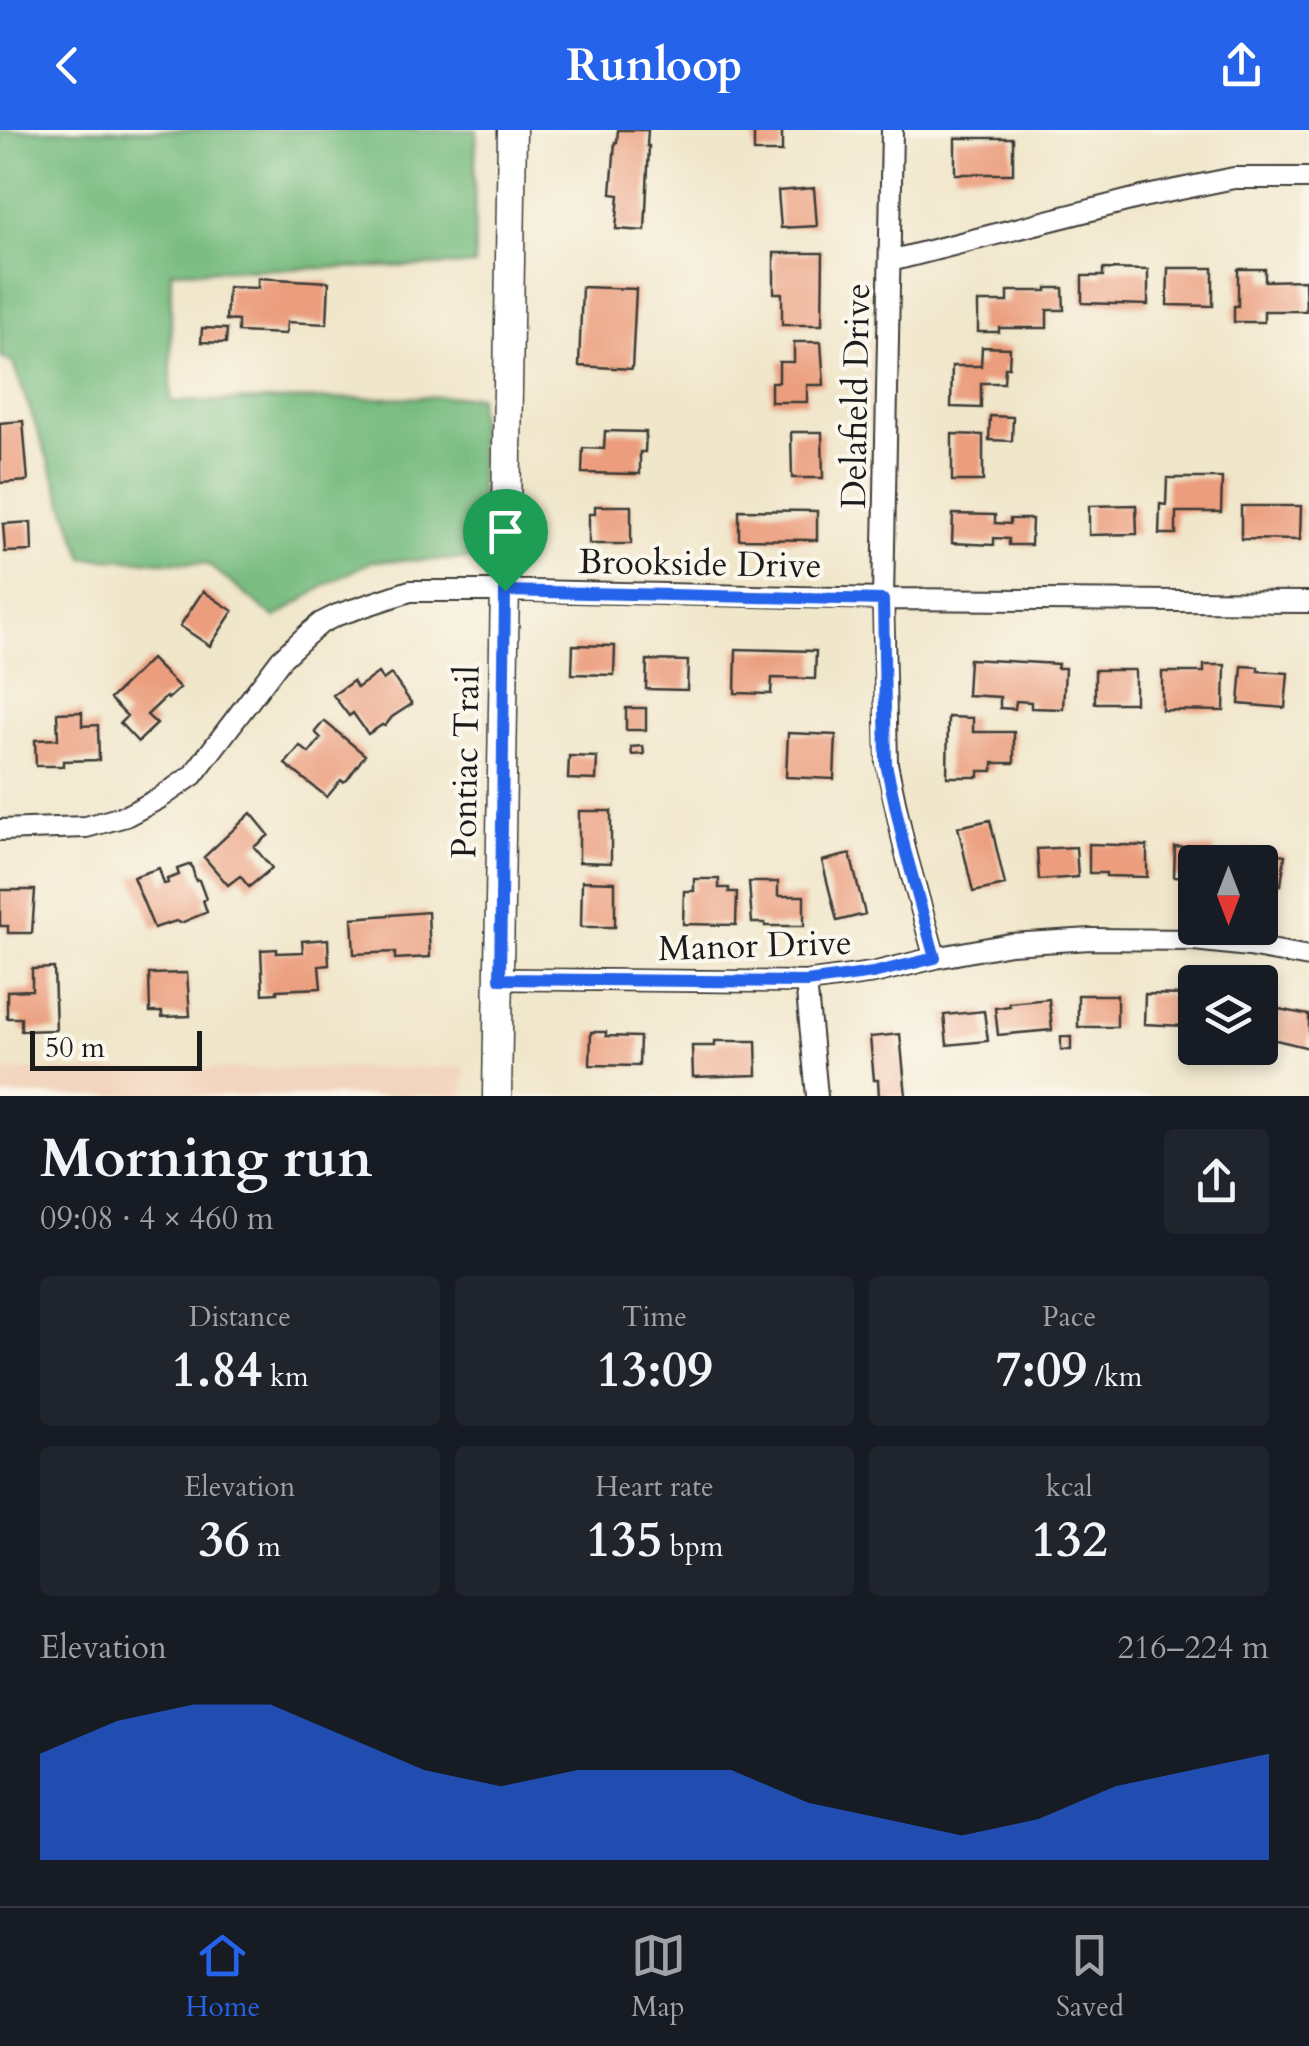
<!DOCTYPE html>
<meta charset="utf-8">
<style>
:root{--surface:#171b24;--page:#20242c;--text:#f1f3f6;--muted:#9ea1a6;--line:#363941;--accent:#2563eb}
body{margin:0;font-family:Cardo,serif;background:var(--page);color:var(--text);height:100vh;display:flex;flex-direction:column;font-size:38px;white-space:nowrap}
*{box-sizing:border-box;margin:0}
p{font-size:32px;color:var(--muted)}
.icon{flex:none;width:55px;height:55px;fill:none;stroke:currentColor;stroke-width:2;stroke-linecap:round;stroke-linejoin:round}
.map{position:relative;height:966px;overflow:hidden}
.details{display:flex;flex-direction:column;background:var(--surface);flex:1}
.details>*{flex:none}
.needle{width:65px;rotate:180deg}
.buttons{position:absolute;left:1178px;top:715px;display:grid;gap:20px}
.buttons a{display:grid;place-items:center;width:100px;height:100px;border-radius:10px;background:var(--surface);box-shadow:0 5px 15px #0003;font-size:50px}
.scale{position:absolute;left:30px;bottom:25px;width:172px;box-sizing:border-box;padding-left:10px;border:5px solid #1c1c1c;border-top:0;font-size:28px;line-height:35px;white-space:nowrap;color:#1c1c1c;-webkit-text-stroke:8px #fbf7ec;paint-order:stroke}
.pin{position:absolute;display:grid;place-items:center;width:85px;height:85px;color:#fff;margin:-102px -42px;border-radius:50% 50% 50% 0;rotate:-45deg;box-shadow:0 0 10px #0007}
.pin .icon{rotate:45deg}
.round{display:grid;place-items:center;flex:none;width:105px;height:105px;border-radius:10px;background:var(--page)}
.headline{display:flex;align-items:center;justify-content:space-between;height:170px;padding:0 40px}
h1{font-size:55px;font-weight:800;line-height:75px}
.metrics{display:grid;grid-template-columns:repeat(3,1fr);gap:15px;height:170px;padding:10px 40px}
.metrics div{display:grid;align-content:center;border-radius:10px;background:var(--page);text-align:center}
.metrics b{font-size:50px;font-weight:800}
.metrics small{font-size:28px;font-weight:400}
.metrics p{font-size:28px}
.chart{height:280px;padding:20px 40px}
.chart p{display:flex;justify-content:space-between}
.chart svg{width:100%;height:180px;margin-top:10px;fill:var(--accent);opacity:.7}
header{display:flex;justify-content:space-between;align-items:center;height:130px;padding:0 40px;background:var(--accent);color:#fff;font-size:45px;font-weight:800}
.dock{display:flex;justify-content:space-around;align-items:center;height:140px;border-top:2px solid var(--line);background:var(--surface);font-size:28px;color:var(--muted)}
.dock a{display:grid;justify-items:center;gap:5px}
.dock .active{color:var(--accent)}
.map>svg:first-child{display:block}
.built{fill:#f2d5be}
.forest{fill:#78bc80;stroke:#4a6c4e;stroke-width:2.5}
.building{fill:#eb9d7d}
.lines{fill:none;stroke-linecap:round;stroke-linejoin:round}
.street-casing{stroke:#3c3a36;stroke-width:24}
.secondary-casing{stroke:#3c3a36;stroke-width:31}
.street{stroke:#fff;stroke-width:20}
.secondary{stroke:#fff;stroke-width:28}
.route-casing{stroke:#fff;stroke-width:20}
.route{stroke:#2563eb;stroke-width:12}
.labels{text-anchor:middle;stroke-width:8;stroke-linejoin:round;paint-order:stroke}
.street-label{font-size:35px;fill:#1c1c1c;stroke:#fbf7ec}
</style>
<header><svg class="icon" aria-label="back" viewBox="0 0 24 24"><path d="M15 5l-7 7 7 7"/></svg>Runloop<svg class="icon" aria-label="share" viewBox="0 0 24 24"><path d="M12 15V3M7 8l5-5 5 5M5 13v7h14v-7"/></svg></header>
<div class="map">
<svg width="1309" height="966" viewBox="0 0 1309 966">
<rect width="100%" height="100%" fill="#fbf7ec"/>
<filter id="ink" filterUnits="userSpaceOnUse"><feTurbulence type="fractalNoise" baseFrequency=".01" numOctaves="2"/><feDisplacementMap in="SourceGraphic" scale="20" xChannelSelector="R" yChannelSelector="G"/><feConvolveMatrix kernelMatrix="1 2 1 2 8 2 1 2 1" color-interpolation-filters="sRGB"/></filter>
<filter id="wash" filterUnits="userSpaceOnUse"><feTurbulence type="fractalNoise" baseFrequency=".0048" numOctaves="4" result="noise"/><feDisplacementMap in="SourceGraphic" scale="40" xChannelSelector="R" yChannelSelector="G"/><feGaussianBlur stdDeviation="2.25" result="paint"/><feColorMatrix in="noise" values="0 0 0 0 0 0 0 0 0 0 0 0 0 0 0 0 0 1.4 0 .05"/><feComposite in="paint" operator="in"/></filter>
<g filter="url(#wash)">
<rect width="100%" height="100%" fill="#f0e6ca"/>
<path class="built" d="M465,937l-1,29h-464v-25z"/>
<path class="forest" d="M0,0h477l-3,48 1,87 -304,6v131l307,-6 4,163 -109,2 -47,24 -51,33 -68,-54 -123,-6 -71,-195 -13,-7z"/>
<g id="blocks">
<path class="building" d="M618,0h30l-1,16h2l-4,85 -29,-2 3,-34 -8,-1 4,-52h2z
M754,0h28v22h-28z
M955,8h58v36h-58z
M814,58l3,38 -36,2 -3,-37z
M774,123h49l-1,72h-40v-32h-8z
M1168,138h45v38l-46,-1z
M1103,139l45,1v35l-66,-2v-27h21z
M1238,139h27v12l40,-1 1,31h-42v11h-30v-16h4z
M258,148l71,4 -2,42 -40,-2 -1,12 -48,-2v-11l-12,-1 2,-33 30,1z
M582,157l54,2 -4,80 -53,-3z
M1047,158h16l1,22h-17v18h-48v4h-21v-30h30v-11h39z
M202,198l25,1 -1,14 -25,-1z
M794,212h27l3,43h-17v17h-36v-20h8v-20h15z
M982,217l28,1 -1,19h-4l-1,16h-23v25l-30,-1 1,-41h29z
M990,286l23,1 -1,24 -23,-1z
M23,291l5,60 -28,2v-60z
M605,301l41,1 -1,20h-5v22l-58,-1 1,-25 21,1z
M791,302h31l1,46h-31z
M952,304l31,1v46h-31z
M1167,348h55l-1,34h-45v22h-17l1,-30 6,1z
M1136,375l1,29 -48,1v-29z
M595,376h36v38h-42v-30h6z
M1241,376h60l-1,34 -59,-1z
M739,380l78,1v29l-78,-1z
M953,384l42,1v8l15,1v-5h22l-1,26h-22v-6l-15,-1v7l-42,-2z
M31,392l1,29 -27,1 -2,-28z
M203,461l30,20 -23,35 -30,-20z
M573,515l42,1 -1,29 -42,-1z
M736,519l80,2 -1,28 -43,-1 -1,16 -36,-1z
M151,529l29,29 -12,11 -2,-2 -19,18 10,9 -19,18 -18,-19 7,-7 -17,-17z
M969,529l89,5 -1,4h8l-2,41 -32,-1v-6l-15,-1 -1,8 -15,-1v-11l-33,-2z
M647,530l41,1 -1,29 -41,-1z
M1204,535h21l-1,46 -62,-1v-38h42z
M1242,536l16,1v4l30,2 -3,35 -46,-4z
M1095,540h40v33h-40z
M378,543l5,7 8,-6 21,30 -20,13 -7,9 -3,-1 -14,9 -15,-21 -4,3 -16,-21 20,-14 4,7z
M626,578h20v22h-20z
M82,582v14l16,-1 1,35 -36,1v5h-27l-1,-26 23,-1 -1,-26z
M948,587l25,1v14h41v31h-21v8h-14v6h-32z
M324,591l41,34 -18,25 -4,2 -2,-2 -14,17 -42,-33 15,-18 9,7 12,-15 -6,-6z
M788,603l48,2 -2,44 -48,-2z
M643,616l1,8 -12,1 -1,-8z
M569,626l28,1 -1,23 -28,-1z
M579,681h32v52l-32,-1z
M251,683l18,22 -15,12 18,21 -23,19 -9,-11 -12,9 -24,-28z
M990,690l15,65 -32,7 -15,-65z
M1089,714l58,2v31l-41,-1v-3h-17z
M1076,717l2,30 -39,3 -2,-31z
M1175,717l40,2 -1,13h-19v16l-21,-1z
M1244,719l41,6 -4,30 -21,-3v-20h-17z
M850,724l15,60 -28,7 -15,-60z
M191,734l5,17 3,-1 7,19 -3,1 4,12 -26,11 -5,-2 -22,7 -21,-51 26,-9 5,16 4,-1 -1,-4 12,-4 -2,-6z
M694,749h25v9h10v4h8l-1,33 -53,-1 1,-33h10z
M582,751l33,1v45h-34z
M749,752h29v14h26v30h-39v-3h-13z
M0,760h35l-3,43h-24v-7h-8z
M428,782l2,45 -35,2v-7l-41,2 -2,-36z
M328,809l1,26 -10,1 2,22 -44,2v3l-14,1 -2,-44 16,-1v4l26,-1 -1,-11z
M54,838l2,62 -35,1v-13h-14v-27l25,-1v-21z
M187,843l3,43 -28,1v-5h-12l-1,-38z
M1145,864l40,1 -1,31 -40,-2z
M1078,865h39v32h-39z
M1049,869l3,31 -54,5 -3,-27 15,-2 -1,-3z
M1279,879l30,6v33l-37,-9z
M984,881l4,30 -41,4 -3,-30z
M591,902h15v4l34,1 -1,29 -49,-1z
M900,904l6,62h-27l-1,-16h-4l-4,-43z
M1061,907h10v13h-10z
M715,911h41l1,34 -64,2 -1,-31h23z"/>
</g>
</g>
<g filter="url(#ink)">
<use href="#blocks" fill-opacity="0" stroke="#3c3a36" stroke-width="2.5"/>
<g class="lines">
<defs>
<path id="street" d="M892,0l-9,469 4,165 18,86 30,108
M890,131l252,-64 92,-19h75
M0,700l86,-3 40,-11 34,-18 33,-23 88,-116 27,-25 13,-11 16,-8 73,-24h119l354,8 426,3
M500,849l306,3 67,-9 62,-15 75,-14 81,-5 103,1 55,6 60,11
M806,852l11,114"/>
<path id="secondary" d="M497,966l15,-966"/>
</defs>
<use href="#street" class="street-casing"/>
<use href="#secondary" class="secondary-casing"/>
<use href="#street" class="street"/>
<use href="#secondary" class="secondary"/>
</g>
</g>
<g class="lines" filter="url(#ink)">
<defs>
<path id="route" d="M505,461l378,9 3,164 19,86 30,108 -62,15 -67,9 -306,-3z"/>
</defs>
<use href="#route" class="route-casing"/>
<use href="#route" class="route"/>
</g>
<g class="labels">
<g class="street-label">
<text transform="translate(855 266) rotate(-89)" y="12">Delafield Drive</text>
<text transform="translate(700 433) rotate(1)" y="12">Brookside Drive</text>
<text transform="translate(465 632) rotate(-89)" y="12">Pontiac Trail</text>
<text transform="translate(755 815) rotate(-2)" y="12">Manor Drive</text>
</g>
</g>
</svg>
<div class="buttons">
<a><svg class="needle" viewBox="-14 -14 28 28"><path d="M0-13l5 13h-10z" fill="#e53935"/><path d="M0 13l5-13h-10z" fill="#9ea1a6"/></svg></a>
<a><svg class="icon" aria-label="layers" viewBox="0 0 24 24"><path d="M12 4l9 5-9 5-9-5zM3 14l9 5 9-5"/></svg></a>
</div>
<div class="scale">50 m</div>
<div class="pin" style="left:505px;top:461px;background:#1e9e55"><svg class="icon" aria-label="arrive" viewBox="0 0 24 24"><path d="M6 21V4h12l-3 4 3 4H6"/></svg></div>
</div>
<section class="details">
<div class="headline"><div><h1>Morning run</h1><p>09:08 · 4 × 460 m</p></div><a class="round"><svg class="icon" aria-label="share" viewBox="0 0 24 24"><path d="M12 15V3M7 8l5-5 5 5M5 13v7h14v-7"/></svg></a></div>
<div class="metrics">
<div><p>Distance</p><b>1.84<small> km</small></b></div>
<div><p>Time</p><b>13:09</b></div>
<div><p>Pace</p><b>7:09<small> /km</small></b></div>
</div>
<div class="metrics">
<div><p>Elevation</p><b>36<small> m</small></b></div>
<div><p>Heart rate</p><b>135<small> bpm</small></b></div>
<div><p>kcal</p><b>132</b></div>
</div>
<div class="chart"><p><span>Elevation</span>216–224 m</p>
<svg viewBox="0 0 160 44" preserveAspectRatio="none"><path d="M0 44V18L10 10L20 6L30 6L40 14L50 22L60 26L70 22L80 22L90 22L100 30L110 34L120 38L130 34L140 26L150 22L160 18V44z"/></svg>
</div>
</section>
<nav class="dock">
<a class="active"><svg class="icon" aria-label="home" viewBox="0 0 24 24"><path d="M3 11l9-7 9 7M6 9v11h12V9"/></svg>Home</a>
<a><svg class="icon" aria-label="map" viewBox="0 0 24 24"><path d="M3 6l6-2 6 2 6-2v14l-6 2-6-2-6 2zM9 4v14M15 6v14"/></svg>Map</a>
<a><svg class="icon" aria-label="saved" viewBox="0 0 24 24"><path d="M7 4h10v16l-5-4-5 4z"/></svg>Saved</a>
</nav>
